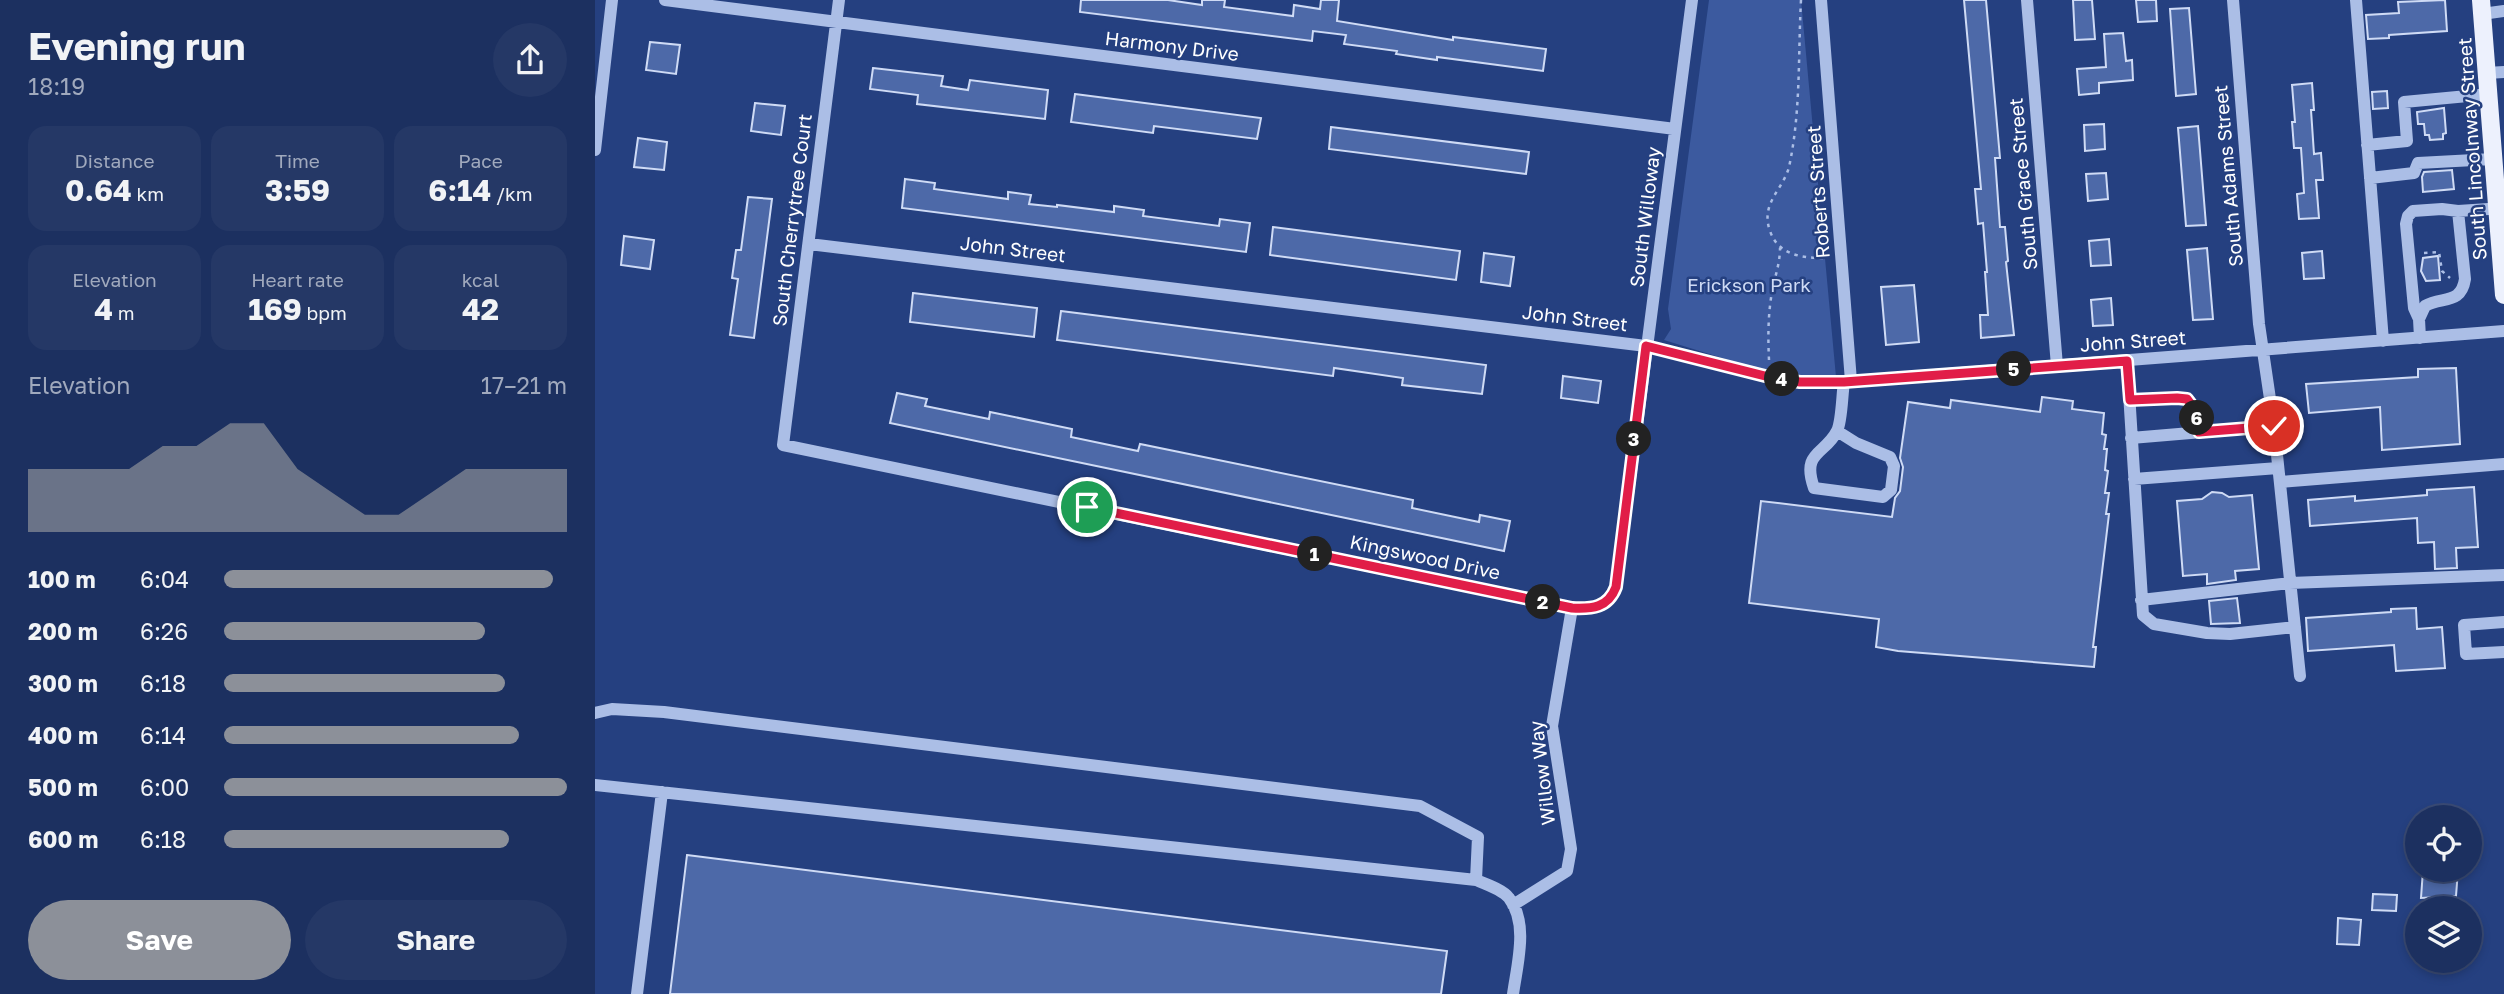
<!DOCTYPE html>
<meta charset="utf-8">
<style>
:root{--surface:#1c3060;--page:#253866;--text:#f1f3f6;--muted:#a0a9bd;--line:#3a4b75;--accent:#8c9099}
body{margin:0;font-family:"Golos Text",sans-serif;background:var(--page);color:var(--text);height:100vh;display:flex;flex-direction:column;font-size:26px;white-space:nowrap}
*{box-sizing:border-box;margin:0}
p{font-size:23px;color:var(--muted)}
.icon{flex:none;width:38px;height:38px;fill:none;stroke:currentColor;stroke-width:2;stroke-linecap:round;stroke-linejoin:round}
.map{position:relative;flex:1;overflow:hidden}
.side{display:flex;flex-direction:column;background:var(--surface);width:595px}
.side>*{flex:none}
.controls{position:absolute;left:1810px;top:805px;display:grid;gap:14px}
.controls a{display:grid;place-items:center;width:77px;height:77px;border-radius:50%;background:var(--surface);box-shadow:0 4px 10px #0003,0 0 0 2px var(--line);font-size:35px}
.pin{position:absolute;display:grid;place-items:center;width:60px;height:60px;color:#fff;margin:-30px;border:4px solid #fff;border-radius:50%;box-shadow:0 2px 7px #0007}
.km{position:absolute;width:35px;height:35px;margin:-18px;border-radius:50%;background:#222;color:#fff;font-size:19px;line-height:35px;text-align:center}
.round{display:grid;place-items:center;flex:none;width:74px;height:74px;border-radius:37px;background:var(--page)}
.overview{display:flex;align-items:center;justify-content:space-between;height:119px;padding:0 28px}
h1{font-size:38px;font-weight:700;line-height:52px}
.figures{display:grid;grid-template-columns:repeat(3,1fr);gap:10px;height:119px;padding:7px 28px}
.figures div{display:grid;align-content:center;border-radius:18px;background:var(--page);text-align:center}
.figures b{font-size:30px;font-weight:700}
.figures small{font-size:19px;font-weight:400}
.figures p{font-size:19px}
.chart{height:196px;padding:14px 28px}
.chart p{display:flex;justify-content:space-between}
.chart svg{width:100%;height:126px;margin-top:7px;fill:var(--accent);opacity:.7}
.primary-button{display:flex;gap:14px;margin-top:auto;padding:14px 28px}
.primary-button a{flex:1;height:80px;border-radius:42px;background:var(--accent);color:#fff;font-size:28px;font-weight:700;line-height:80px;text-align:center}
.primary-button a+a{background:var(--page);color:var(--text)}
ul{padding:0 28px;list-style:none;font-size:23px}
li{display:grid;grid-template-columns:112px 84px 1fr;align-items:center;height:52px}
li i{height:18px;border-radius:9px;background:var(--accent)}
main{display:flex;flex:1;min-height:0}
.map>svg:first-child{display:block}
.green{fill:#3c5a9f}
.building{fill:#4d69a8;stroke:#cfdbf5;stroke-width:2}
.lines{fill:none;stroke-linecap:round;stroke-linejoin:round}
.path{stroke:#abbee6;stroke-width:2.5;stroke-dasharray:3.5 5;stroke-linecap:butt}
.minor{stroke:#abbee6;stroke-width:12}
.major{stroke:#edf1fd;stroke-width:18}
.route-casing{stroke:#fff;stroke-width:14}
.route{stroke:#e11d48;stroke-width:9}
.labels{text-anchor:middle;stroke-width:5;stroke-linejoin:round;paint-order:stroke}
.street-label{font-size:19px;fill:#fff;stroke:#254080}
.park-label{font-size:19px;fill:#cfdbf5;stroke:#254080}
</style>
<main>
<section class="side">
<div class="overview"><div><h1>Evening run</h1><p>18:19</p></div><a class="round"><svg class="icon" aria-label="share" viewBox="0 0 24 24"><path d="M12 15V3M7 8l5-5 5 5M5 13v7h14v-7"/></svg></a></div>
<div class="figures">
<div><p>Distance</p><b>0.64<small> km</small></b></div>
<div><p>Time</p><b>3:59</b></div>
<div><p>Pace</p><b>6:14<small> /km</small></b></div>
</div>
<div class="figures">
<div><p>Elevation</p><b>4<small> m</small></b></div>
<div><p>Heart rate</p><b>169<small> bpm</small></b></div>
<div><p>kcal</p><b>42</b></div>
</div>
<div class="chart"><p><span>Elevation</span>17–21 m</p>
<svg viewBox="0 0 160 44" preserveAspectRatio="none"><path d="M0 44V22L10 22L20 22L30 22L40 14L50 14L60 6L70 6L80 22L90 30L100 38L110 38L120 30L130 22L140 22L150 22L160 22V44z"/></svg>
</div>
<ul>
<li><b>100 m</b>6:04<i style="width:96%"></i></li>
<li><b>200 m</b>6:26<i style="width:76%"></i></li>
<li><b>300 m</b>6:18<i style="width:82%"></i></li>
<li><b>400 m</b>6:14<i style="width:86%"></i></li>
<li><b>500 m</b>6:00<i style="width:100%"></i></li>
<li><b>600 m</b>6:18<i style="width:83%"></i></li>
</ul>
<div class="primary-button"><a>Save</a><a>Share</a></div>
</section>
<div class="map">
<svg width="1909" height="994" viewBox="0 0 1909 994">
<rect width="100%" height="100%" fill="#254080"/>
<path class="green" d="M1114,0h92l35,377 -65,-4 -107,-33 7,-11 -3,-20z"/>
<path class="building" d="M486,0h87l34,5v-5h23l-1,7 69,9 1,-11 26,4 1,-9h18l-2,21 116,19v-3l93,12 -3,22 -106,-14v3l-41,-6 1,-3 -53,-7 2,-9 -33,-4 -1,10 -232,-29z
M1369,0h22l14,158h-5l5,69h5l3,34 -2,1 8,73 -33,3 -1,-23h8l-3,-43h2l-4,-49 -5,1 -3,-35h6z
M1478,0h19l3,39 -20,1z
M1541,0h20l1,21 -19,1z
M1850,0l2,31 -58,4v3l-21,1 -2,-24 33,-2 -1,-11z
M1594,8l7,86 -20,2 -6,-87z
M1528,33l3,28 6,-1 1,20 -34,3v10l-20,2 -2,-26 29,-2 -2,-33z
M55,42l30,3 -4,29 -30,-4z
M278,68l70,8 -2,10 27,4 2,-10 78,10 -3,29 -128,-15 1,-9 -48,-6z
M1717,83l2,27h-3l3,44 7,-1 2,27h-7l3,38 -20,1 -2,-25 7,-1 -3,-45h-7l-2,-26h3l-3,-37z
M1792,91l1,17 -15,1 -1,-17z
M480,94l186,24 -4,21 -103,-13 -1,7 -82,-11z
M160,103l30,3 -4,29 -30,-4z
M1849,108l2,25 -3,1v5l-13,1 -1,-5h-4l-1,-11h-6l-1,-12z
M1509,124l1,25 -20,2 -1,-26z
M1603,126l8,99 -20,1 -8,-98z
M736,127l198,25 -3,22 -197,-25z
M43,138l29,4 -3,28 -30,-3z
M1857,170l2,19 -31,3 -1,-15 2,-5z
M1511,173l2,26 -20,2 -2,-27z
M310,179l30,4 -1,6 74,10v-7l23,3 -2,9 28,3v-2l57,7v-6l30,4 -1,6 76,10 1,-7 30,4 -4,29 -344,-44z
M153,197l24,2 -18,139 -24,-3 8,-56 -6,-1 4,-28h5z
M678,227l187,24 -4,29 -186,-25z
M29,236l30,4 -4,29 -29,-4z
M1514,239l2,26 -20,1 -2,-25z
M1612,248l6,71 -20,1 -6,-70z
M1727,251l2,27 -20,1 -2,-26z
M889,253l30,4 -4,29 -29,-4z
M1843,256l2,24 -14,1 -5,-10 2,-13z
M1319,285l5,57 -33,3 -5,-58z
M318,293l124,15 -3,29 -124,-15z
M1516,298l2,27 -20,1 -2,-26z
M466,311l425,54 -4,29 -80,-9 1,-7 -69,-10 -1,8 -276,-36z
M1861,368l4,76 -78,6 -2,-43 -71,6 -3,-29 112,-7v-8z
M968,376l38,5 -3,22 -37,-5z
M302,393l30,6 -2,7 64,13 1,-7 82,17 -1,8 67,14 2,-7 273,56 -1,8 67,14 1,-7 30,6 -6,30 -614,-128z
M1447,397l31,4 -1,8 32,4 -2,21 4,1 -2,14h3l-2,21 3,1 -3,22h4l-3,21h3l-16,133h3l-2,20 -196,-16 -22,-4 3,-28 -130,-16 12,-102 131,16 3,-19 5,-7 3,-24 -3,-9 8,-56 42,6 1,-8 89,12z
M1879,487l4,60 -22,1 1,20 -22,1 -1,-27 -16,1 -1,-25 -107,8 -2,-26 47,-4v5l72,-6v-5z
M1617,492l10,1 7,4 23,-2 7,74 -24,2 1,9 -29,4v-10l-24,2 -6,-75 25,-2z
M1642,598l3,25 -29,1 -2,-23z
M1821,608l1,21 25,-2 3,41 -49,3 -2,-26 -86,6 -2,-33 85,-6v-3z
M92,855l760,96 -6,43h-771z
M1828,870h35l-2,26 -35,2z
M1778,894l24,1 -1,16 -24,-1z
M1743,918l23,2 -2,25 -22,-1z"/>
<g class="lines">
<path class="path" d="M1206,0c-3,55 0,112 -12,167 -6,23 -29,36 -19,64 9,26 35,27 58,27
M1829,253l15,-1 3,19 8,7
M1174,360c-1,-21 -1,-42 2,-62 2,-17 9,-32 9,-50"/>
<path class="minor" d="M70,0l1010,129
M244,0l-56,445 789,163c20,1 36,0 44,-21l76,-587
M1226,0l30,381
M1432,0l30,366
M1638,0l26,324 15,102 26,250
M1761,0l27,341
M1887,14l22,-3
M1892,73l17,-1
M1772,145l40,-4 -3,-39 85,-8
M0,150l17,-150
M1775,178l44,-5 4,-10 75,-4
M214,244l837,102 127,32 27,4h44l660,-51
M1824,319l6,-13c17,-10 36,-1 40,-27l-7,-68
M1825,338l-1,-19 -5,-11 -8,-84 2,-8 5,-5 29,-2 16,2 46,-3
M1532,361l16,254 11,9 53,9 23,1 65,-7
M1535,400l47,-2 10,1 9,12 3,21
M1242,431l19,12 34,14 4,9 -3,24 -8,7 -69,-9c-13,-37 11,-33 23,-57 5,-10 5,-37 7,-49
M1536,438l143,-12
M1539,479l144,-11
M1685,482l224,-18
M1546,600l149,-17 214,-8
M1909,622l-40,3 2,29 38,-2
M0,713l17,-4 52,3 756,94 58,31 -2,43 -881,-95
M881,880c10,4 27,10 33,18 20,25 8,67 4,96
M918,905l54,-34 4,-22 -19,-123 20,-118
M42,994l25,-202"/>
<path class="major" d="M1886,0l23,295"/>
</g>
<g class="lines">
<defs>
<path id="route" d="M492,507l485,101c20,1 36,0 44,-21l30,-241 127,32 27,4h44l283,-21 3,39 47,-2 10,1 9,12 3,21 75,-6"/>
</defs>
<use href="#route" class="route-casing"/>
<use href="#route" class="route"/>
</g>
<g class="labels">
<g class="street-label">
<text transform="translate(577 46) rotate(7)" y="7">Harmony Drive</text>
<text transform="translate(1877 149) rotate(-94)" y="7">South Lincolnway Street</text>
<text transform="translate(1633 176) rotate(-95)" y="7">South Adams Street</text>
<text transform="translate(1428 184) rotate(-95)" y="7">South Grace Street</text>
<text transform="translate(1223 192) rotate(-94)" y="7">Roberts Street</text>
<text transform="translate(1050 217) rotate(-83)" y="7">South Willoway</text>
<text transform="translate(197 220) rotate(-83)" y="7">South Cherrytree Court</text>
<text transform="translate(418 249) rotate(7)" y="7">John Street</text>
<text transform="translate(980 318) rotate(7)" y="7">John Street</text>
<text transform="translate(1538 341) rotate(-4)" y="7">John Street</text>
<text transform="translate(830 557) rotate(12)" y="7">Kingswood Drive</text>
<text transform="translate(947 773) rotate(-97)" y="7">Willow Way</text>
</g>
<g class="park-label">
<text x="1154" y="292">Erickson Park</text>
</g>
</g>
</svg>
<div class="controls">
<a><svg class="icon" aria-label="locate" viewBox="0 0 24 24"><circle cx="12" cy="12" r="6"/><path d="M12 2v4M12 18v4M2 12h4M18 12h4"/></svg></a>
<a><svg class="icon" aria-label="layers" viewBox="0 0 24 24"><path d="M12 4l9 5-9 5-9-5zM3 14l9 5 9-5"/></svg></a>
</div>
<div class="pin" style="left:492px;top:507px;background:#1e9e55"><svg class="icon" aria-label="arrive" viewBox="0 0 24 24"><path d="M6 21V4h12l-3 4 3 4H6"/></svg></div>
<div class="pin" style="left:1679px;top:426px;background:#d93025"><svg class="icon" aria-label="check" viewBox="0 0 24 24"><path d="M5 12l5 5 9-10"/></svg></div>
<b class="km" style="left:720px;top:554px">1</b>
<b class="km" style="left:948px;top:602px">2</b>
<b class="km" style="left:1039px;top:439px">3</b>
<b class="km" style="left:1187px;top:379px">4</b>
<b class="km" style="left:1419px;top:369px">5</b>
<b class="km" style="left:1602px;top:418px">6</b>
</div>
</main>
